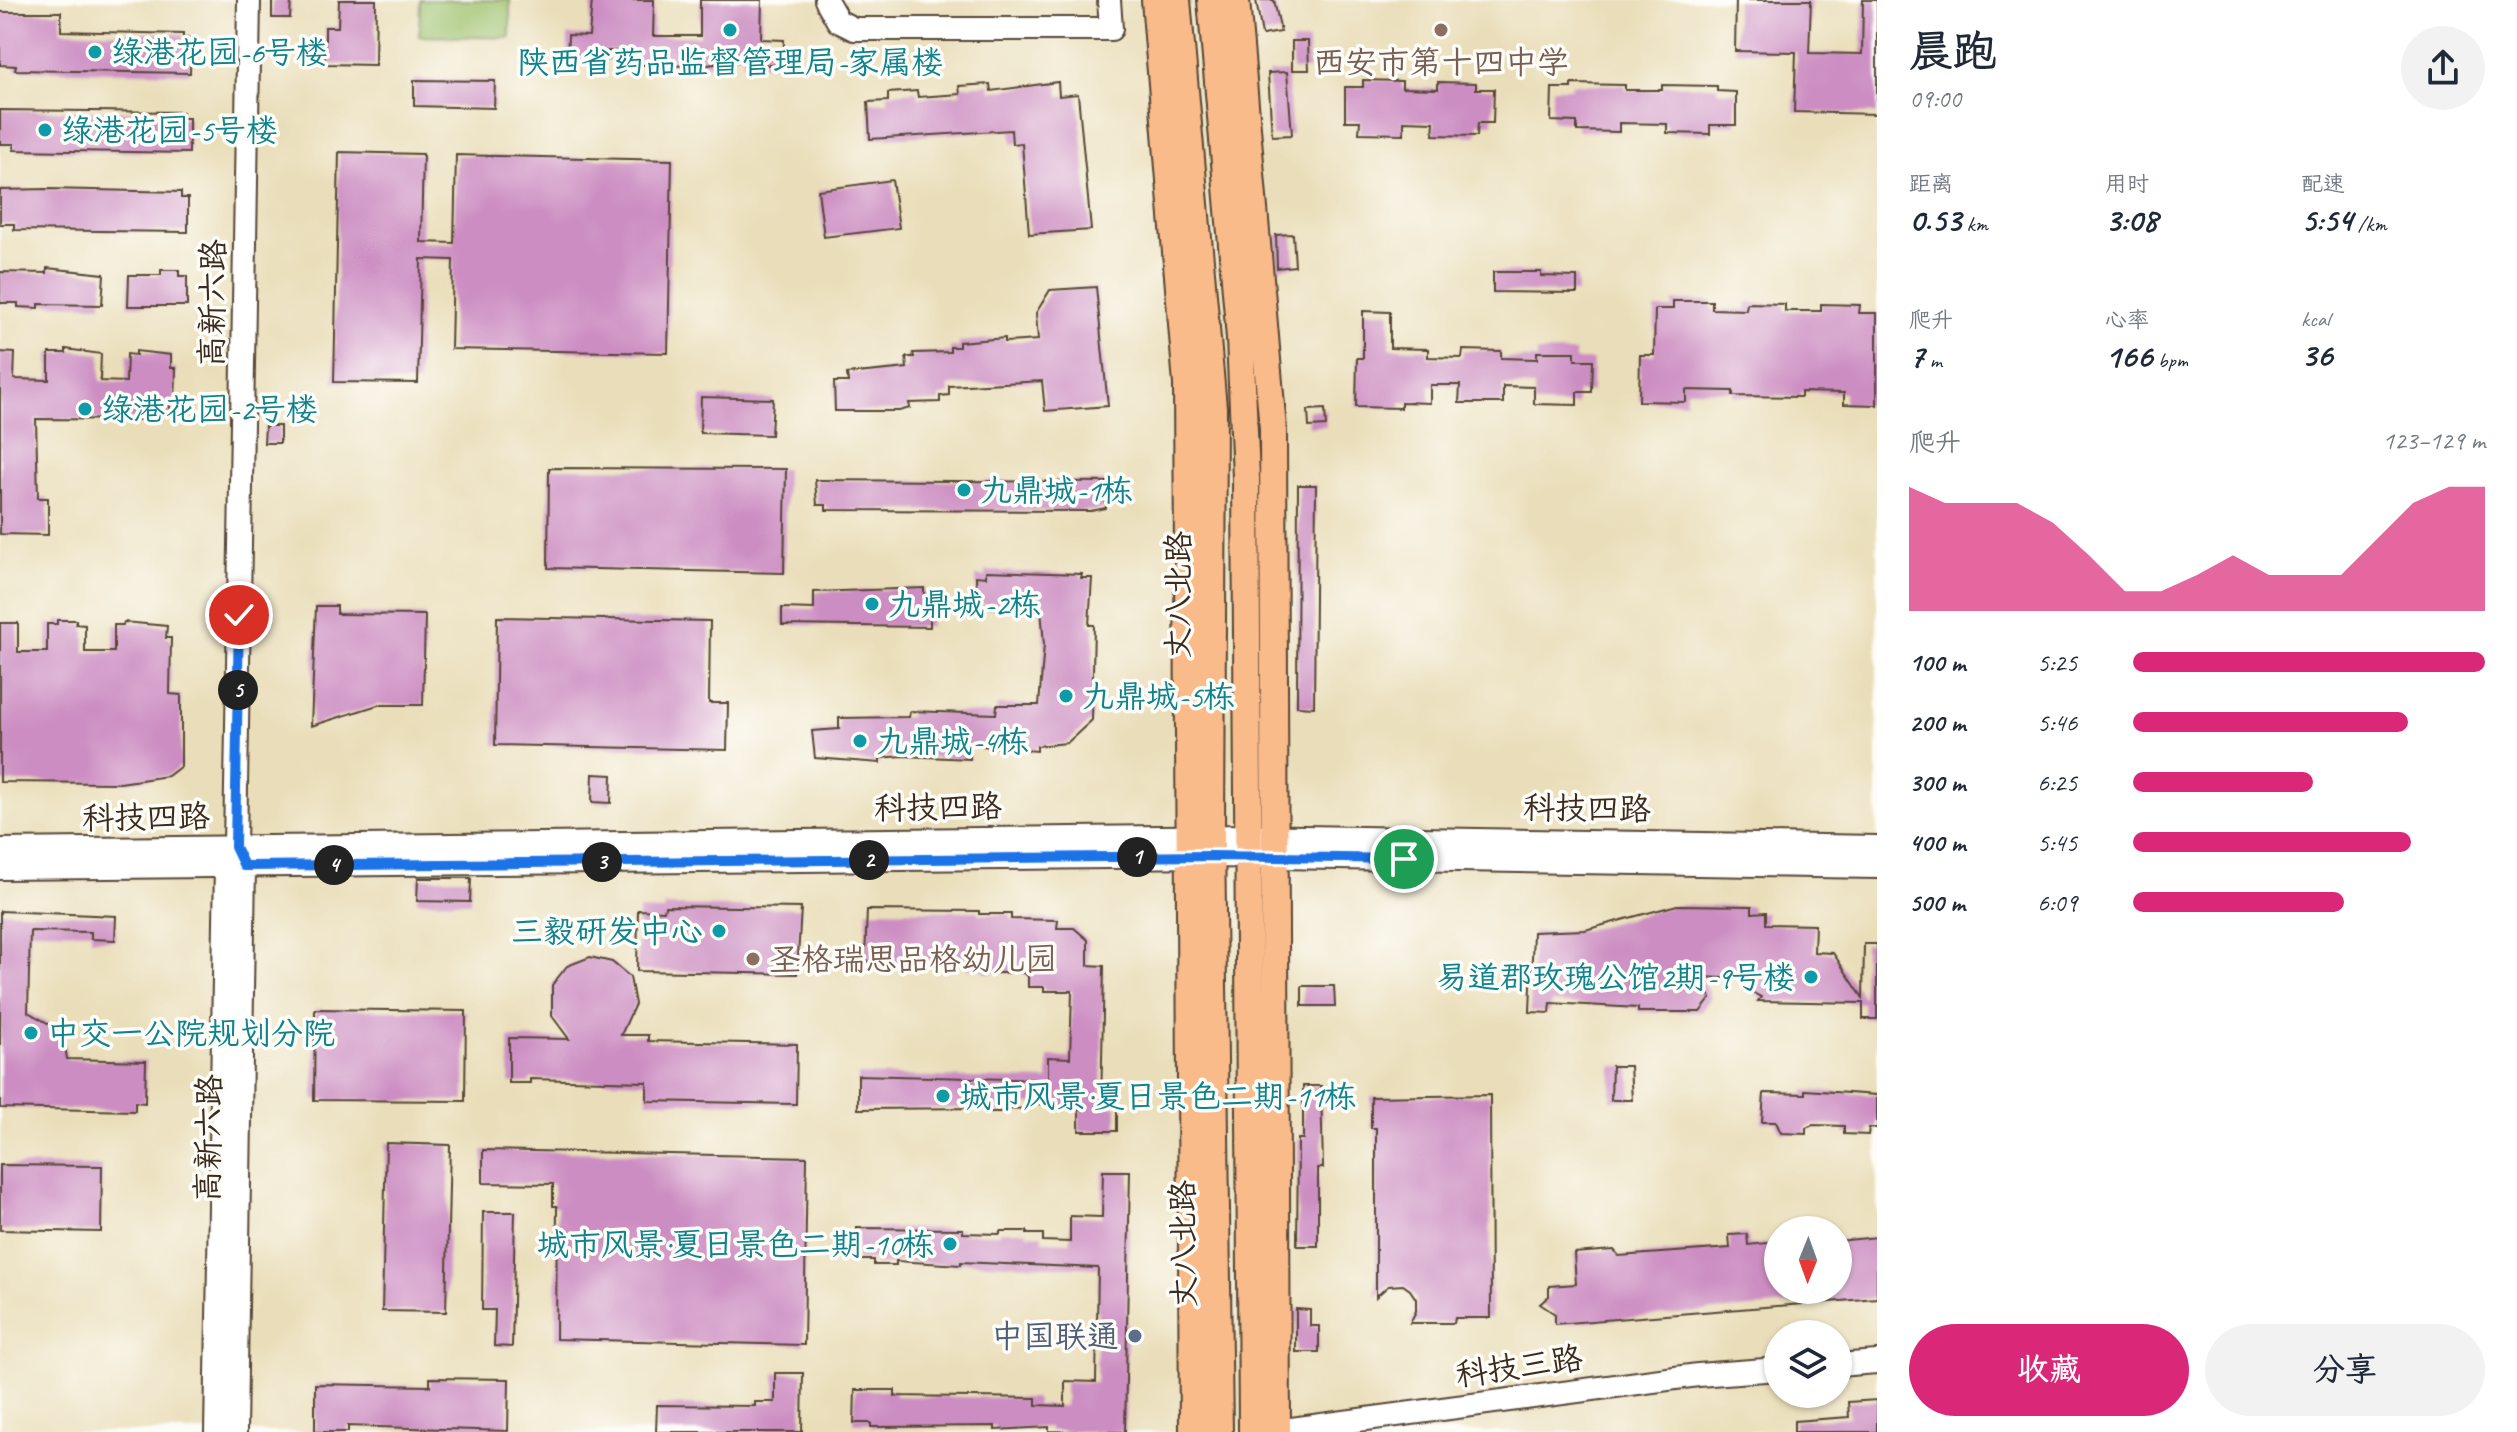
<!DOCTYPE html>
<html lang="zh">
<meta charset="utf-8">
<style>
:root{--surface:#fff;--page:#f2f2f3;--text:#1f2937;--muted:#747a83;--accent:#db2777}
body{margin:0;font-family:Caveat,"LXGW WenKai TC",sans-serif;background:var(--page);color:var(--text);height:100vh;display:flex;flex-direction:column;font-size:30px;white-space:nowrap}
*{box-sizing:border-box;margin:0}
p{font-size:26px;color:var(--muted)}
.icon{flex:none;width:44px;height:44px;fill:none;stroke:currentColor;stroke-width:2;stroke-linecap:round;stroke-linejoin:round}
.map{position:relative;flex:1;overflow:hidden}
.details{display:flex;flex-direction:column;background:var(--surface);width:640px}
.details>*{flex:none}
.needle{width:52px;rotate:181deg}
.fabs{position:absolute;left:1764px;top:1216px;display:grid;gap:16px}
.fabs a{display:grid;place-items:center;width:88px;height:88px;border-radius:50%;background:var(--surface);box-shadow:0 2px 6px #0004;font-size:40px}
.pin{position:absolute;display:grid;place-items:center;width:68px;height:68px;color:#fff;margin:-34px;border:4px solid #fff;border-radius:50%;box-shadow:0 2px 8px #0007}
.km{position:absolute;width:40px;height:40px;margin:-20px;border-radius:50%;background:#222;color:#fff;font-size:22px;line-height:40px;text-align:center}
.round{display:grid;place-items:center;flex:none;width:84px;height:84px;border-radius:42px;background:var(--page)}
.head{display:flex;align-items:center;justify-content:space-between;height:136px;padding:0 32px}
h1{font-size:44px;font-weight:700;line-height:60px}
.figures{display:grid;grid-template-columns:repeat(3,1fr);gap:12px;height:136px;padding:8px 32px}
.figures div{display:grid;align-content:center}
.figures b{font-size:34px;font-weight:700}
.figures small{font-size:22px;font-weight:400}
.figures p{font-size:22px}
.chart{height:224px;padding:16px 32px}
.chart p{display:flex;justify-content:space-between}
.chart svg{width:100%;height:144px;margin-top:8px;fill:var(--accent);opacity:.7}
.primary-button{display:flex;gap:16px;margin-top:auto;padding:16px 32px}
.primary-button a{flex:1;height:92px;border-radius:48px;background:var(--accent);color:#fff;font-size:32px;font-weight:700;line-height:92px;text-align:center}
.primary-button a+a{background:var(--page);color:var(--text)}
ul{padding:0 32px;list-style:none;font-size:26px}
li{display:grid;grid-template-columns:128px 96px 1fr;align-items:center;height:60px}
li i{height:20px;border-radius:10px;background:var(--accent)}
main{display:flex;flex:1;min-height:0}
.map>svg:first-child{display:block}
.park{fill:#9bc06b;stroke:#6b7544;stroke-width:2}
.building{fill:#cc8dc2}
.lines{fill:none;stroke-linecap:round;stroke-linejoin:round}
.minor-casing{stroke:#554535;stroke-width:26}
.major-casing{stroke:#554535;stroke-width:30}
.minor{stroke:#fff;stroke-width:22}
.major{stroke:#fabb8b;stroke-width:26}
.route-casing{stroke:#fff;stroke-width:16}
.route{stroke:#1a73e8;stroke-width:10}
.culture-dot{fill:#0f9aa8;stroke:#fdfcf7;stroke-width:3}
.education-dot{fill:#8d6e63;stroke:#fdfcf7;stroke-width:3}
.service-dot{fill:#5c6f8a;stroke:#fdfcf7;stroke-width:3}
.labels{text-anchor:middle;stroke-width:7;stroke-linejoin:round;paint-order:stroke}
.culture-label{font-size:32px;fill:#0d838f;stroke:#fdfcf7;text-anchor:start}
.education-label{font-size:32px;fill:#785e54;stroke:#fdfcf7}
.street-label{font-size:32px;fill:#3b2a1e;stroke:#fdfcf7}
.service-label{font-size:32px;fill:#4e5e75;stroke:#fdfcf7;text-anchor:end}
</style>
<main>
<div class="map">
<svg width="1877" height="1432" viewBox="0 0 1877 1432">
<rect width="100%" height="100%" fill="#fdfcf7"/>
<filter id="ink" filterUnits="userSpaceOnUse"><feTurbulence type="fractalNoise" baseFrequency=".0125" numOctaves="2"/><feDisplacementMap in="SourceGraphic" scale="16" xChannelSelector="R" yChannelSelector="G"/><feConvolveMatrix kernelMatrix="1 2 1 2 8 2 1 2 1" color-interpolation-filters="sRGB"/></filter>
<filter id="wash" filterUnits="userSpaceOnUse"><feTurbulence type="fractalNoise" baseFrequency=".006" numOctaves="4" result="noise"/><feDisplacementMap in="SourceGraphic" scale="32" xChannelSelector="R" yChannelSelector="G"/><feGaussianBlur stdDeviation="1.8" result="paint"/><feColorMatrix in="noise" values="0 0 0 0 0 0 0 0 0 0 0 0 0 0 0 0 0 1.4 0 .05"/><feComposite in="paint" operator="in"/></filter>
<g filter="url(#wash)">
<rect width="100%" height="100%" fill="#eadeba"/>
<path class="park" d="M420,0h90v38l-91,-2z"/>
<g id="blocks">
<path class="building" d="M272,0h19l-1,18h-18z
M339,0h37l-1,65 -50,-1v-37h13z
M592,0h62l-1,36h47v-36h62l-1,39 23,1 -1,26 -40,-3 1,-8h-29v9l-17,2 -54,-1 -7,-3v-11h-29v9l-41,4 1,-29 21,1z
M1256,0h18l7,32 -19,3z
M1736,0h75l-2,53 53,1 1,-54h14v114l-83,-2 2,-60 -61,-1z
M0,12h61v19l122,3v4h8l-1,35 -175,-3 1,-4 -16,-1z
M1292,41h16l1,29h-17z
M1287,72l5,63 -20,1 -4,-63z
M414,80l81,1 -1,27 -80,-2z
M1363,80l39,1v7l36,1v-7l38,1v6h18l-1,34h-15l-1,13 -44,-1 1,-13 -30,-1v13l-45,-1 1,-12h-15v-34h18z
M1058,82l1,14 19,-2 13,136 -62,4 -7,-91 -10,1 -1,-14 -141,9 -2,-37 20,-1v-8l29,-2 1,6 42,-3 -1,-8 31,-2 1,7z
M1571,84l54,1v5h37v-5l55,1v5l19,1v33h-26v9l-43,-1v-9l-48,-1v9l-42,-1v-9l-26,-1 1,-33h19z
M0,110l182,2v6h7v35l-175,-3v-6h-14z
M339,152l84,2 -2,88 33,1 2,-88 216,5 -4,193 -217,-4 2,-89 -32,-1 -3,124 -84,-1z
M892,180l7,48 -75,9 -6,-47z
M48,189l133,3v6h7v34l-174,-2v-6h-14v-34z
M1293,234l2,32 -18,2 -1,-33z
M47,268l57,6 -2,31 -63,-1v4l-21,-1v-4h-18v-31l47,1z
M161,270h18v6h8v30h-59l1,-31h32z
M1493,272h48v4l36,1v16l-84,-1z
M1096,287l12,119 -63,5 -3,-30 -93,5v9l-9,1v6l-31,1 1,5 -11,3h-64l-1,-29h14l-1,-8 60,-6 -1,-11h8l-1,-4 37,-1v-5h9v-5l46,-4v4l33,-2 -2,-27 14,-23z
M1673,301h39v8l34,1 1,-7 38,1v7h36v-7l39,1 -1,8h18v92l-33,-1v-11l-43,-1v5l-68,-1v-5l-47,-1v12l-47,-1 1,-46h14l1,-46h18z
M1363,311l27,1v36l38,1v8l34,1 1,-8 38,1v7l36,1v-7h38v8h18l-1,32h-15v13l-43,-1v-17l-31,-1v17h-44l1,-18h-30v18l-29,-1v6l-45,-1 1,-49h6z
M66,349l35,5 -1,27 26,1 1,-28 9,1v-4l35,4v13h5l-1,35h-5v13h-9v4l-125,-1 2,79h10v37l-48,-1v-182l15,1 -1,26 35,1v-27h17z
M701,397l72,2 -2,36 -71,-2z
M1325,409l1,17 -17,1 -1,-17z
M265,426h15v17h-16z
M549,468l237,1 -2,104 -236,-5z
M815,480l298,2v19h-7v7l-15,3 -265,-1v-5h-9z
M1298,485h18l-2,222 -17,-1z
M986,571l96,3 -1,4h11l-3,47h5l-2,95 -25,23 -30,3v5l-67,-6v14l-67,-3 -23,2v5l-65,-5 -3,-27 27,-2v-11l70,-1 1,-6 86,3 1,-9h42l5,-60 -3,-36 -55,-1v-4h-9l-1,-28 10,1z
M924,588v7h6v32l-148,-2v-17l32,1v-17z
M316,606h21v8l88,1 -2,90h-45l-67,21z
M497,617l213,4 -1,82h19l-1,47 -232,-5z
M57,620h19v4l9,1v27h29v-27h9l1,-3 43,4 -1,12h5l-1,56 11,1v71l-13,10 -48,7 -120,-1v-159h18v29h29v-28h10z
M593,774l19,1 -1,28 -19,-1z
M418,878h53l-1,24 -53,-1z
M1677,905l75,1v7l14,-1v12l49,1 -1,27 19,1 30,45 1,-54h13v75h-14v-16l-105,-2 3,-4 -12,-6 -2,-12 -45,-2 9,21 -11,14h-62v-4l-87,-5 -1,10 -20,-1 3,-80 52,-2z
M665,906l136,2 -4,66 -160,-3 1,-61 26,1z
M867,910l112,1v3h32v5l47,1 -1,8h17l14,12v25l16,1 -3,140h16v25h-38v-25l-52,-2 -2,5 -17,-1v4h-21v-4l-129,1v-34l190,5v-23l22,1 2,-67h-28v-4h-16v-11l-5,-3h-39v-4h-18v-5l-97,-2 -4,-4z
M0,911l116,5 -1,24 -24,-1v-7l-61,-1 -2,81 30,17 6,10 3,20 79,2 -1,42 -10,-1v9l-135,-3z
M590,957l22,5 18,15 5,27 -14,31h27v6l149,3 -1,60 -149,-3v-19l-117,-3v4h-21v-45l60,1 -17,-23v-31l15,-19z
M1302,986h32l1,20h-33z
M315,1009l151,2 -1,90 -151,-1z
M1612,1066h18l2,34h-21z
M1303,1086h18l2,82h-5v78h-21l1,-107h5z
M1805,1090l72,5v33h-8l-1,7 -24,-1v-8l-31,-1 -7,3v6l-25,-1 -5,-11h-14l2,-29 41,1z
M1490,1095l1,223h-36l-1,5h-44l6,-12v-12l-6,-9 -7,-5 -15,1 -12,11v-169h-5v-31z
M386,1143l64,2 -4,167 -64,-1z
M483,1150l324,7 -3,188 -248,-6 1,-133h-4v-22l-70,-1z
M0,1165l102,1 -1,66 -101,-2z
M1103,1171h27l-5,261 -76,-1v-4l-54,3v-4l-124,1v-4h-17l1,-33h40v6l141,2v7l29,1v-25l31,1 2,-114 -137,-6v3l-65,-4v4h-22v-5h-17v-32l106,1v4l37,1v-3h27v3h16v7l27,1v-26l32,1z
M483,1212h32l-3,135 -18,-1 1,-36h-13z
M1747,1234l1,11 30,-3v48h60v-49l39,-4v61l-322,26v-10l-15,-10 9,-8v-10l27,-2 -2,-31 40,-3 5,6 111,-8 -1,-13z
M1296,1309l14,1v16h9v26h-23z
M775,1373h28l-1,59h-146l1,-27 98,1v-4h20z
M430,1378l79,1 -1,52 -160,-5v6h-33v-48l115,2z
M1877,1400v32h-83v-11l55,-4 -1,-15z"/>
</g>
</g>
<g filter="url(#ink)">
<use href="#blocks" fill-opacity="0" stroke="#554535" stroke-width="2"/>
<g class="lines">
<defs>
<path id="minor" d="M826,0l12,21 16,8h257l-2,-29
M0,850l1249,-14 628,11
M0,868l1212,-12 665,11
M1838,1365l39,-3
M216,1432l10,-566 9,-19 14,-847
M235,1432l9,-566 -6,-14
M1269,1432l429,-57 80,-6"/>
<path id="major" d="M1155,0l32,384 6,1048
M1177,0l36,408 -2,428 8,596
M1211,0l29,338 6,140 6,954
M1236,0l37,429 4,1003"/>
</defs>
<use href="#minor" class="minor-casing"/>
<use href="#major" class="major-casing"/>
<use href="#minor" class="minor"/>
<use href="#major" class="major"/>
</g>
</g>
<g class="lines" filter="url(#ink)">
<defs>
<path id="route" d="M239,615l-4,232 9,19 968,-10 192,3"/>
</defs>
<use href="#route" class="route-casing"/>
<use href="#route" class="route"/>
</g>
<g class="culture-dot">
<circle cx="730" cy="30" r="8"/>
<circle cx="95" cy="52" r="8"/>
<circle cx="45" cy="130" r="8"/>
<circle cx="85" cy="409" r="8"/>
<circle cx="964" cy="490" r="8"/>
<circle cx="872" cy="604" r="8"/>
<circle cx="1066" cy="696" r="8"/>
<circle cx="860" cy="741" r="8"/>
<circle cx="719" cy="931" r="8"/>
<circle cx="1811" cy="977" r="8"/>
<circle cx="31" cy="1033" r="8"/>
<circle cx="943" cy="1096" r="8"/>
<circle cx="950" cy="1244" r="8"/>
</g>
<g class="education-dot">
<circle cx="1441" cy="30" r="8"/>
<circle cx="753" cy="959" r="8"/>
</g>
<circle class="service-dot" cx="1135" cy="1336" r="8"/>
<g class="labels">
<g class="culture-label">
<text x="111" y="63">绿港花园-6号楼</text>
<text x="730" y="73" text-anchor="middle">陕西省药品监督管理局-家属楼</text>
<text x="61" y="141">绿港花园-5号楼</text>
<text x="101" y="420">绿港花园-2号楼</text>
<text x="980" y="501">九鼎城-1栋</text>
<text x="888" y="615">九鼎城-2栋</text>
<text x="1082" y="707">九鼎城-5栋</text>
<text x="876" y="752">九鼎城-4栋</text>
<text x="703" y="942" text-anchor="end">三毅研发中心</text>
<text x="1795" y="988" text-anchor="end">易道郡玫瑰公馆2期-9号楼</text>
<text x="47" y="1044">中交一公院规划分院</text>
<text x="959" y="1107">城市风景·夏日景色二期-11栋</text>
<text x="934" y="1255" text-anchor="end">城市风景·夏日景色二期-10栋</text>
</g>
<g class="education-label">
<text x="1441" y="73">西安市第十四中学</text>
<text x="769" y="970" text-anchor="start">圣格瑞思品格幼儿园</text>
</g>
<g class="street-label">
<text transform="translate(212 303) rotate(-89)" y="11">高新六路</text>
<text transform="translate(1178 595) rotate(-90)" y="11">丈八北路</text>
<text transform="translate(938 807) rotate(-1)" y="11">科技四路</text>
<text transform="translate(1587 808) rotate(1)" y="11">科技四路</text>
<text transform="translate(146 817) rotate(-1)" y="11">科技四路</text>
<text transform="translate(208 1138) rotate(-89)" y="11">高新六路</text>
<text transform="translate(1183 1244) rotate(-91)" y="11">丈八北路</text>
<text transform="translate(1519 1366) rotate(-8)" y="11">科技三路</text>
</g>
<g class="service-label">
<text x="1119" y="1347">中国联通</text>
</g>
</g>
</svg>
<div class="fabs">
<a><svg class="needle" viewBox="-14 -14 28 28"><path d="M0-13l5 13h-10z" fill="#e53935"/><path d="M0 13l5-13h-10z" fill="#747a83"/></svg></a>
<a><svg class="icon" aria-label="layers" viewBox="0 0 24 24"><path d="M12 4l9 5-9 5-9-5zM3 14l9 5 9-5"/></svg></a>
</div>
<div class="pin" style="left:1404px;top:859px;background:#1e9e55"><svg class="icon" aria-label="arrive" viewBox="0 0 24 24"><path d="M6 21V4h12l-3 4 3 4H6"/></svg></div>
<div class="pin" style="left:239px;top:615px;background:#d93025"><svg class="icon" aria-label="check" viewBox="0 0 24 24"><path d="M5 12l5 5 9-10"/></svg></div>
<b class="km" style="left:1137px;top:857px">1</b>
<b class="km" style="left:869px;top:860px">2</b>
<b class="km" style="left:602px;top:862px">3</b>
<b class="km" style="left:334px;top:865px">4</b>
<b class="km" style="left:238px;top:690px">5</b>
</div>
<section class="details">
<div class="head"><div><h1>晨跑</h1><p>09:00</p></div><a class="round"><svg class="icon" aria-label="share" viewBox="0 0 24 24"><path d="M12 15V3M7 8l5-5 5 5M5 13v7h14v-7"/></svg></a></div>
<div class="figures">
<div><p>距离</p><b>0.53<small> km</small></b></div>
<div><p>用时</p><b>3:08</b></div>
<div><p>配速</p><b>5:54<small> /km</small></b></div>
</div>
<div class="figures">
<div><p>爬升</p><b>7<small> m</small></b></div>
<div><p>心率</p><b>166<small> bpm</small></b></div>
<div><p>kcal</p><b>36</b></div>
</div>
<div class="chart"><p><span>爬升</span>123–129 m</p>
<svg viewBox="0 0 160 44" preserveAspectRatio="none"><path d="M0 44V6L10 11L20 11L30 11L40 17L50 27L60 38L70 38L80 33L90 27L100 33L110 33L120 33L130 22L140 11L150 6L160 6V44z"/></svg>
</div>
<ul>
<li><b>100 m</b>5:25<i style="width:100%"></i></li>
<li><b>200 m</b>5:46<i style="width:78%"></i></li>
<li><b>300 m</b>6:25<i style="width:51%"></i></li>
<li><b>400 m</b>5:45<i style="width:79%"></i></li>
<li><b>500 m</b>6:09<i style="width:60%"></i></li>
</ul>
<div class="primary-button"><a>收藏</a><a>分享</a></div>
</section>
</main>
